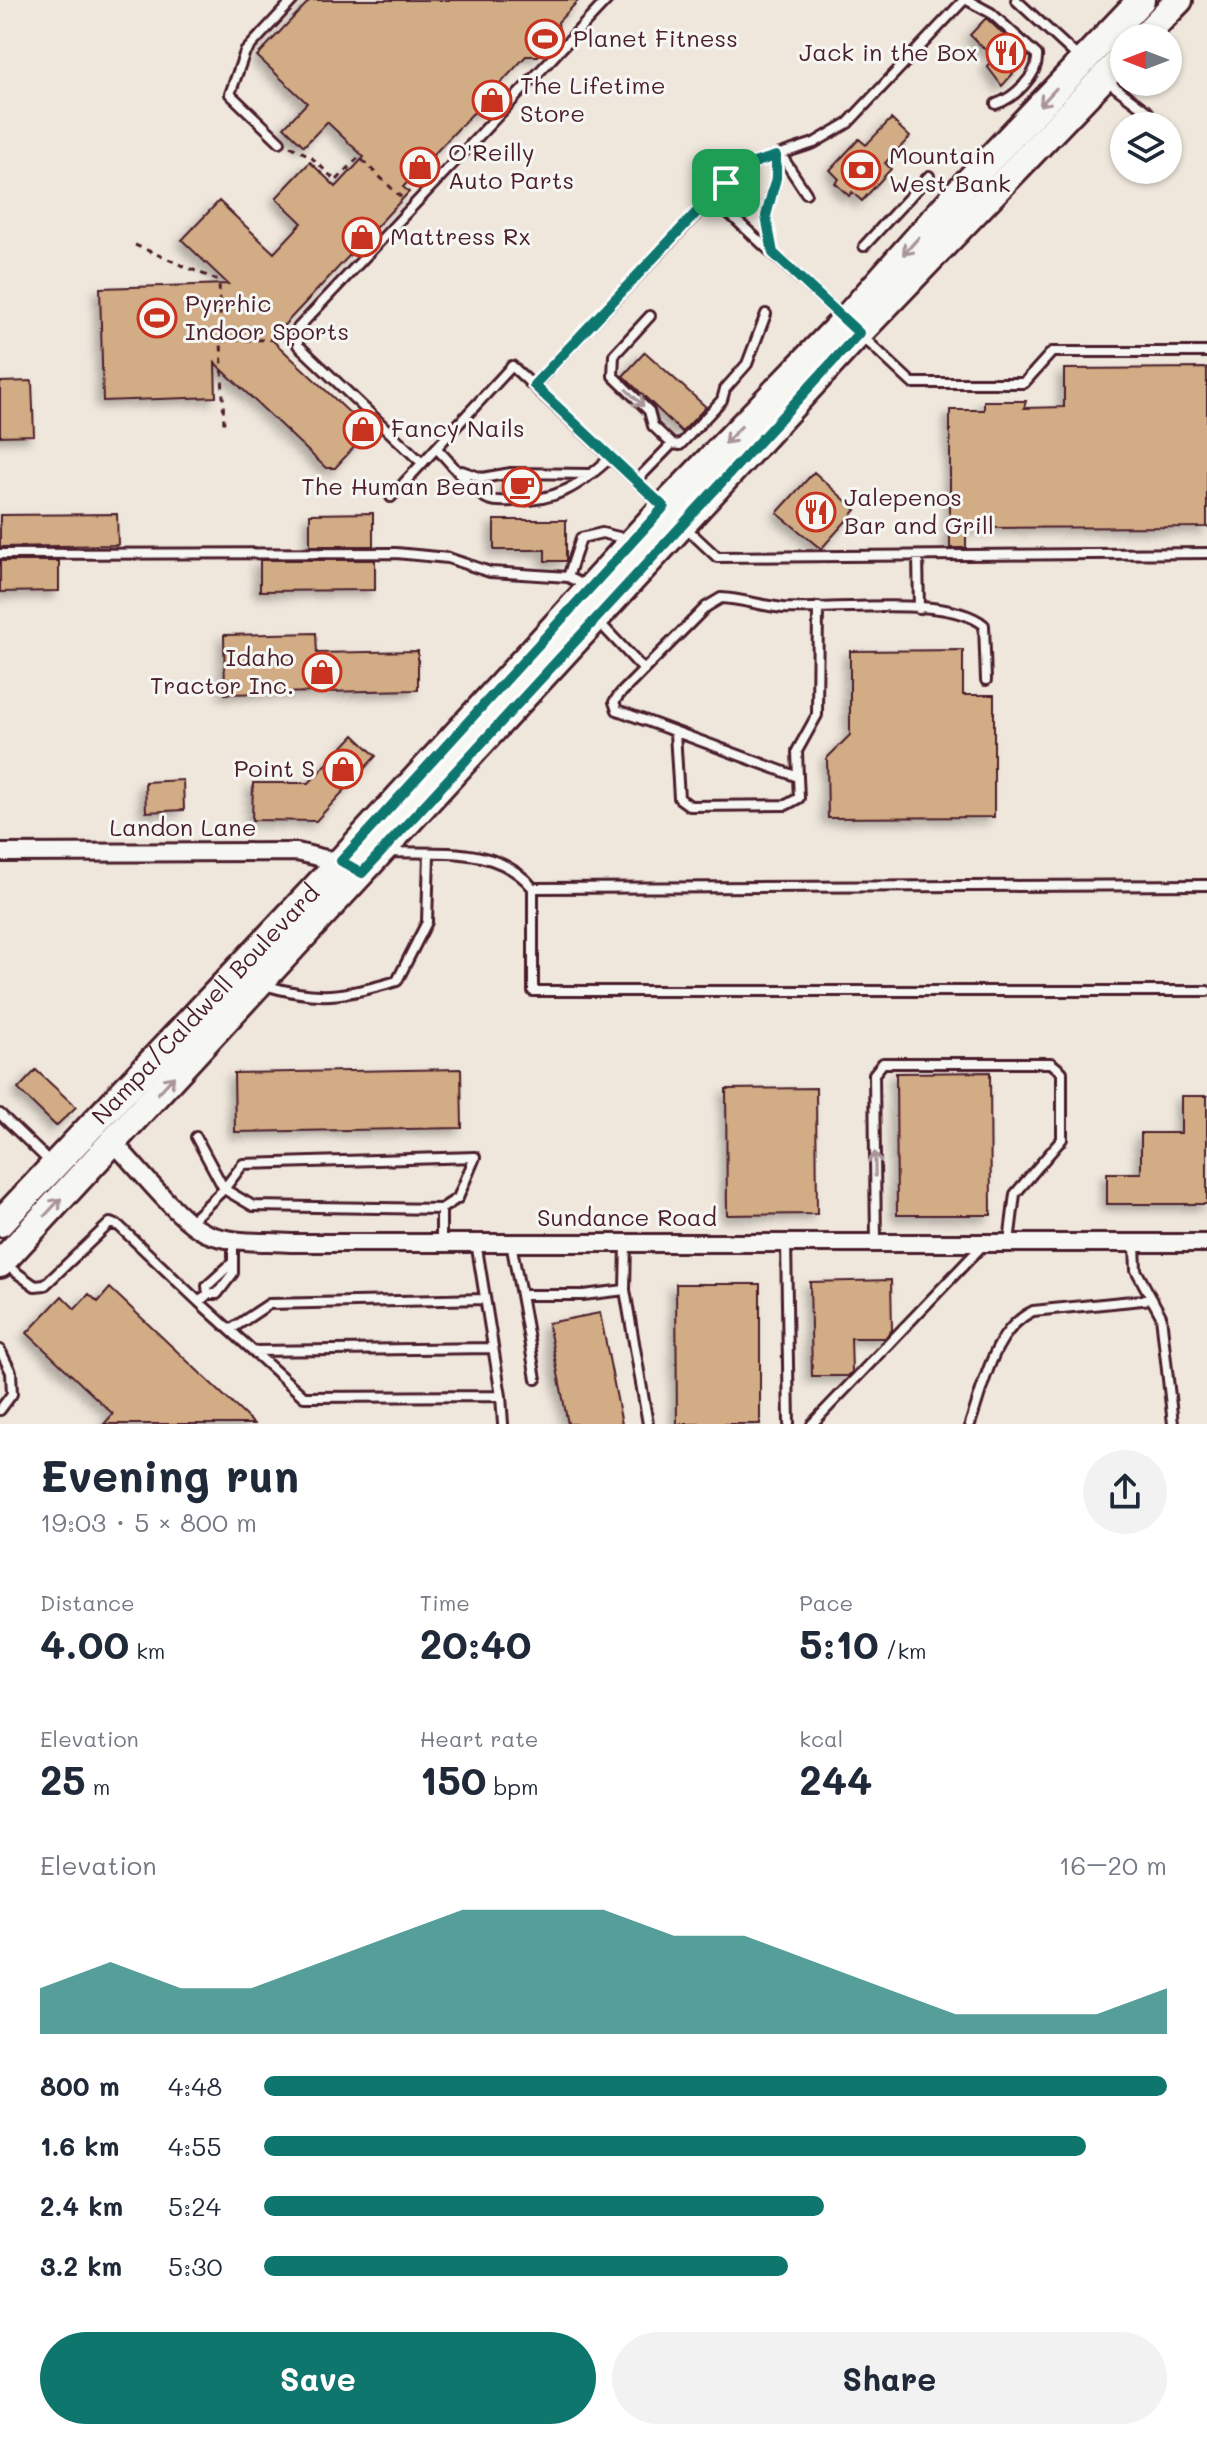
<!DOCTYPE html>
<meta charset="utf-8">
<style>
:root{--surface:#fff;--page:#f2f2f3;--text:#1f2937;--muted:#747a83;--accent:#0f766e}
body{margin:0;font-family:Mali,sans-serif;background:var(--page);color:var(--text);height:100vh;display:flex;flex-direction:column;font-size:30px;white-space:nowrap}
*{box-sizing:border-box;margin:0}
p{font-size:26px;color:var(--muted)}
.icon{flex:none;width:44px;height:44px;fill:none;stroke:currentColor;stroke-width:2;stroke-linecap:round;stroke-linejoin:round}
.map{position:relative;height:1424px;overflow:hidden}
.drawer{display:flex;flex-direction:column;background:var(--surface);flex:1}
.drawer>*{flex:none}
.needle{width:52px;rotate:270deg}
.tools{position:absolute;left:1110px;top:24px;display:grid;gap:16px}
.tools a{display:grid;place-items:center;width:72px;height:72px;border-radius:50%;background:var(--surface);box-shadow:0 2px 6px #0004;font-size:40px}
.pin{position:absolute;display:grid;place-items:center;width:68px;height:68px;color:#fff;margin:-34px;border-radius:16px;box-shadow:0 4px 12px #0006}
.round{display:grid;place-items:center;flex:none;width:84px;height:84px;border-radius:42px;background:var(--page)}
.headline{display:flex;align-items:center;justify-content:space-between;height:136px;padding:0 40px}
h1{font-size:44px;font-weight:700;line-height:60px}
.stats{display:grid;grid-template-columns:repeat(3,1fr);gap:12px;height:136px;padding:8px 40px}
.stats div{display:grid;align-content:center}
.stats b{font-size:40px;font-weight:700}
.stats small{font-size:22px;font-weight:400}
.stats p{font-size:22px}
.chart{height:224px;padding:16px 40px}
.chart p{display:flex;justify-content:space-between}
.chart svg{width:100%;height:144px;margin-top:8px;fill:var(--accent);opacity:.7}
.button{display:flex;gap:16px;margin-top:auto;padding:16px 40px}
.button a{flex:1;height:92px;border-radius:48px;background:var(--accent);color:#fff;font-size:32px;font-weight:700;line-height:92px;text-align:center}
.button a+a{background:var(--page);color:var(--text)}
ul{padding:0 40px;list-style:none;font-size:26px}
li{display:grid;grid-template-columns:128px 96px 1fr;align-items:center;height:60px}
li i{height:20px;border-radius:10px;background:var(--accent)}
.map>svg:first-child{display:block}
.building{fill:#d2ac84;stroke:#4a1f2b;stroke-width:2;filter:url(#shadow)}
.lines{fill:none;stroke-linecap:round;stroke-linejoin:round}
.lane-casing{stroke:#4a1f2b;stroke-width:14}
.street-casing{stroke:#4a1f2b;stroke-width:22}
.primary-casing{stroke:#4a1f2b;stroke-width:32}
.path{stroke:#4a1f2b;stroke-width:3;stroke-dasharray:6 6;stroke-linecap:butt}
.lane{stroke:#f6f6f2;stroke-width:8}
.street{stroke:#f6f6f2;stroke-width:16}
.primary{stroke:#f6f6f2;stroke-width:26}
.oneway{stroke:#a99598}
.route-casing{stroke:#fff;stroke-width:16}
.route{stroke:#0f766e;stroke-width:10}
.labels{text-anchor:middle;stroke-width:6;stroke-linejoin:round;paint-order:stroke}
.poi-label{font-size:24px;fill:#4a1f2b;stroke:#f6f6f2;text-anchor:start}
.street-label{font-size:24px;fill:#4a1f2b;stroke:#f6f6f2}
</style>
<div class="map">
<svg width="1207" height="1424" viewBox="0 0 1207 1424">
<defs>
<filter id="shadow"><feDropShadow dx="-5.5" dy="5.5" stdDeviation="4" flood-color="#0004"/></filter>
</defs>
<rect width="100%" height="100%" fill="#efe7dc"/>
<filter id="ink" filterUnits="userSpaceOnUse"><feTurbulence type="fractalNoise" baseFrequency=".0125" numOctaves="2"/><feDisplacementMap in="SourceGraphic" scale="16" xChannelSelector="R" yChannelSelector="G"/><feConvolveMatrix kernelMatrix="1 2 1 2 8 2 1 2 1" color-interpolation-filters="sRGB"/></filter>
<g filter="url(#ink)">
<path class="building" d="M310,0h269l-21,22 1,11 -21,23h-12l-27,29 1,11 -16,16 -11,1 -70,74 6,5 -138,147 98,92 -34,37h-9l-111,-105 1,34 -113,4 -3,-113 128,-4 -46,-44 37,-39 55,52 28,-30 -26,-25 34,-36 26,25 28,-30 -37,-35 -23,24 -20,-19 23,-24 -50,-47z
M986,18l42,39 -26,29 -15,-20 7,-8 -24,-23z
M891,119l19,18 -25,26 6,6 -29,32 -10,-9 -3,4 -14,-13 4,-4 -9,-9 29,-31 7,6z
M645,352l61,55 -24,25 -59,-56z
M1207,368v159l-241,1v20h-16v-138h34v-9h42l-2,7 40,-1v-38z
M32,381l2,54 -34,1v-54z
M814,472l42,38 -35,39 -44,-36z
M506,481h33l-1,11 -32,1z
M373,513v33h-63v-32z
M117,514l1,31 -118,2v-32z
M494,520h72v41h-21v-11h-51z
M260,560h115v30l-115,1z
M0,561h59v30l-59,1z
M316,633l1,20 101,-2v39l-193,4 -1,-59z
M963,650v45h31v122l-166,1 -1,-60 23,-23v-84z
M354,735l22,21 -60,65 -64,-1 1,-37h56z
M183,780l1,30 -38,2 -1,-30z
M461,1069l1,59 -227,4 -1,-59z
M36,1070l40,37 -20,19 -38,-37z
M990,1072l1,143h-94l-1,-142z
M816,1088l1,126 -90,1 -1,-126z
M1181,1096h26v108h-100v-31h34v-40h40z
M891,1280l1,50 -7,8h-34l1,34 -4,4h-36l-2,-94z
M676,1284h84v140h-83z
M110,1288l144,136h-150l9,-10 -86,-81 35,-37 13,13 14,-15 9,8z
M600,1313l22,111h-54l-20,-101z"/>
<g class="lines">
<defs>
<path id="lane" d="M967,0l24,13 46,42c2,20 -23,43 -41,49
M1016,0l64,59
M1107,81l41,31
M280,142l-50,-48 15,-42 48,-52
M781,155l25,38
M711,197l132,121
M864,246l65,-70
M772,252l-6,-36 10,-38v-22
M650,316l-36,39 -1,21 36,35 4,15 19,18 8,1 42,-45 3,-11 22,-25 19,-50
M862,336l50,47h112l28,-31h155
M534,385l192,-202 21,-18 67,-22 34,-20 116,-123
M436,448c16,15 31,38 47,48 9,7 20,5 30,5 43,0 67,-15 98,-44
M422,463l-124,-118v-17l309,-328
M462,471l20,7 29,-5 80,1
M636,481l36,-37
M391,497l121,-131 150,139
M684,526l33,31 490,-4
M0,554l396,-1 52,5 42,14 78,5 18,9
M918,556l1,53
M568,577l13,-39 21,-5 25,6
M818,607l-1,108 -20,36 1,26 -181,-67 -3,-8 5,-7 87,-88 15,-9c21,1 41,8 62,10 50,3 164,-14 201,17l2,55
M598,621l46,49
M675,733l4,65 11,8 96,-1 13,-7 -1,-21
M389,852c51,2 109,-7 144,36
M1207,885l-674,3v103h674
M264,985c54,16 79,12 133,-4l30,-59 2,-68
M0,1114l50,48
M196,1137l28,52 29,17 188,3
M190,1222l34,-33 19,-25 232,-7 -17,41 -17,11v33
M786,1242l3,182
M876,1242l-2,-168 9,-11h168l11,9v67l-47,55 -6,48
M511,1243l10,52h62l42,-5 1,-48
M1135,1244l1,26 25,46 12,108
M6,1265l29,21 10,-1 65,-62 9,3 80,76 9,-8h9l16,-21v-34
M625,1290l23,134
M208,1294l-1,-8 25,-23
M521,1295l15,84
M199,1302l105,95 197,-1 -25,-154
M230,1330l39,-26 216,-5
M0,1350l11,22 1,22 -12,16
M254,1351l239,-3
M501,1396l2,28
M812,1424l171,-179
M970,1424c14,-39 23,-94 63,-113l119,-12"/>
<path id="street" d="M0,853l297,-1 50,12
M109,1138c25,24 67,81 97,95 24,11 59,8 85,10h916"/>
<g id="primary">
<path d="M1142,38l37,-38"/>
<path id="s1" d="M0,1223l341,-362 323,-354 181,-187 118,-133 178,-187"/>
<path d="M0,1264l859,-931 265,-277"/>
</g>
</defs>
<use href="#lane" class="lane-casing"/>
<use href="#street" class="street-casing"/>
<use href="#primary" class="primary-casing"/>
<path class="path" d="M290,146l20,10 26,25 23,-24 44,42
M135,245l84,36 5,146
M221,341l64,-2"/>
<use href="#lane" class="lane"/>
<use href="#street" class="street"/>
<use href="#primary" class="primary"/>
</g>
<defs><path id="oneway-shaft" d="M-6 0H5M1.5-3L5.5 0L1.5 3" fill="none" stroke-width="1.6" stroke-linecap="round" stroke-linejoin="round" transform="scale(2)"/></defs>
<g class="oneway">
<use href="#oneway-shaft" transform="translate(1048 97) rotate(133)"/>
<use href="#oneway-shaft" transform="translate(911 246) rotate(132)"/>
<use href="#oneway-shaft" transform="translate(635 398) rotate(44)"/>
<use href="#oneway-shaft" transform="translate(733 435) rotate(134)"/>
<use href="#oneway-shaft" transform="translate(166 1085) rotate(-47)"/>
<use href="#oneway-shaft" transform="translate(875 1164) rotate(-91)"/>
<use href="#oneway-shaft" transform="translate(53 1207) rotate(-47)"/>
</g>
</g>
<g class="lines" filter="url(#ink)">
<defs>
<path id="route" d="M776,156v22l-10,38 7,37 86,80 -497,540 -21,-12 323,-354 -130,-122 177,-188 36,-32z"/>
</defs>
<use href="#route" class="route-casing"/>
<use href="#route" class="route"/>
</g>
<defs>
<symbol id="stadium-ring" viewBox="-11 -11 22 22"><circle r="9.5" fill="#f6f6f2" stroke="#c8321e" stroke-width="1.5"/><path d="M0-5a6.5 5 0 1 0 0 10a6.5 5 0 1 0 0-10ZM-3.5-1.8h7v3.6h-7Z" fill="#c8321e"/></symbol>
<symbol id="restaurant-ring" viewBox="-11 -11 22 22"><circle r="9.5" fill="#f6f6f2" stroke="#c8321e" stroke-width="1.5"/><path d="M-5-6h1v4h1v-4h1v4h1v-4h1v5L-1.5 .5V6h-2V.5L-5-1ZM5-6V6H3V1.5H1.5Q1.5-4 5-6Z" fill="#c8321e"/></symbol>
<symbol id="shop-ring" viewBox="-11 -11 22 22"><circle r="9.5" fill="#f6f6f2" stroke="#c8321e" stroke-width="1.5"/><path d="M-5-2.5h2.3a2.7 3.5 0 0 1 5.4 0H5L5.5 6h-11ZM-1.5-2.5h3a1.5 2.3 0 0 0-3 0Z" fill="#c8321e"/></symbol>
<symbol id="bank-ring" viewBox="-11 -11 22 22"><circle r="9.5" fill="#f6f6f2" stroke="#c8321e" stroke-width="1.5"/><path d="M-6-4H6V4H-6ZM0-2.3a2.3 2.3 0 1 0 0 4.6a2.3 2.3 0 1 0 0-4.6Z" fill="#c8321e"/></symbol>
<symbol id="cafe-ring" viewBox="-11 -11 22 22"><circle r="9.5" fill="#f6f6f2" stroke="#c8321e" stroke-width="1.5"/><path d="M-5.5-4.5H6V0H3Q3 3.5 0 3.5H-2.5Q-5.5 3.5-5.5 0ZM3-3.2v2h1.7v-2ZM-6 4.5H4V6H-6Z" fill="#c8321e"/></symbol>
</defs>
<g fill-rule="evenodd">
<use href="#stadium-ring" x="523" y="17" width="44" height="44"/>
<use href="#restaurant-ring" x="984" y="31" width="44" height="44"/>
<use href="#shop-ring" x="470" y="78" width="44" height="44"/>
<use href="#shop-ring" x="398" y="145" width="44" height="44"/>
<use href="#bank-ring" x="839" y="148" width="44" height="44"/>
<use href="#shop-ring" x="340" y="215" width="44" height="44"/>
<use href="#stadium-ring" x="135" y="296" width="44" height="44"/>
<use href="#shop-ring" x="341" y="407" width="44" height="44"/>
<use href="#cafe-ring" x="500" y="465" width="44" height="44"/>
<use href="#restaurant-ring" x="794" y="490" width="44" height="44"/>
<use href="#shop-ring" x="300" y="650" width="44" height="44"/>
<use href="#shop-ring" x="321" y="747" width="44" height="44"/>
</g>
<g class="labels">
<g class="poi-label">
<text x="573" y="47">Planet Fitness</text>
<text x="978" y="61" text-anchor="end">Jack in the Box</text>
<text x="520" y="94">The Lifetime<tspan x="520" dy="28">Store</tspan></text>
<text x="448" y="161">O'Reilly<tspan x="448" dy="28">Auto Parts</tspan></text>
<text x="889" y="164">Mountain<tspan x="889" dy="28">West Bank</tspan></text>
<text x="390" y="245">Mattress Rx</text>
<text x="185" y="312">Pyrrhic<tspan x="185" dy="28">Indoor Sports</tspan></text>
<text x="391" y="437">Fancy Nails</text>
<text x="494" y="495" text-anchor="end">The Human Bean</text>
<text x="844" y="506">Jalepenos<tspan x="844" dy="28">Bar and Grill</tspan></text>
<text x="294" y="666" text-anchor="end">Idaho<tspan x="294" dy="28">Tractor Inc.</tspan></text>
<text x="315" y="777" text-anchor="end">Point S</text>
</g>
<g class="street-label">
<text x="183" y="836">Landon Lane</text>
<text dy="8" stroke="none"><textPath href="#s1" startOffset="300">Nampa/Caldwell Boulevard</textPath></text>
<text x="627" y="1226">Sundance Road</text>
</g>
</g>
</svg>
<div class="tools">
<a><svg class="needle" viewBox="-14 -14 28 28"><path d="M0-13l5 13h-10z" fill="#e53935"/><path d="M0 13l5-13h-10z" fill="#747a83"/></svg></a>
<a><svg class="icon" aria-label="layers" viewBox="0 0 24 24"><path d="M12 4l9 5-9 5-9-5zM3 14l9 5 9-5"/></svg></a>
</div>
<div class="pin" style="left:726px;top:183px;background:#1e9e55"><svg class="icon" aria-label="arrive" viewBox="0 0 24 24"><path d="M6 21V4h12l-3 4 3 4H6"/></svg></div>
</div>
<section class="drawer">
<div class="headline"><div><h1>Evening run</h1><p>19:03 · 5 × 800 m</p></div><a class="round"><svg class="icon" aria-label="share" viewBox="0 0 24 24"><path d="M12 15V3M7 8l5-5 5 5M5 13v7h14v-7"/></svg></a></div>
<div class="stats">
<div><p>Distance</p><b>4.00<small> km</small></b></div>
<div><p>Time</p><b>20:40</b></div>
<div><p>Pace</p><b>5:10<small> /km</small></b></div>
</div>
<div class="stats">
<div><p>Elevation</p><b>25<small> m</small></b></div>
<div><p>Heart rate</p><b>150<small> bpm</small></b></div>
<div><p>kcal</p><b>244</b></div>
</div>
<div class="chart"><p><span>Elevation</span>16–20 m</p>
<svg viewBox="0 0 160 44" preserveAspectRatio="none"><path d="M0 44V30L10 22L20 30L30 30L40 22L50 14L60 6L70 6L80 6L90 14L100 14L110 22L120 30L130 38L140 38L150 38L160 30V44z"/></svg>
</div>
<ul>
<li><b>800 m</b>4:48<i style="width:100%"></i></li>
<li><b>1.6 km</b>4:55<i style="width:91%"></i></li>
<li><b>2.4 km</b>5:24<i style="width:62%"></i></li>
<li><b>3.2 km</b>5:30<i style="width:58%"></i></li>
</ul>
<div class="button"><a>Save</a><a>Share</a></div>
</section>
